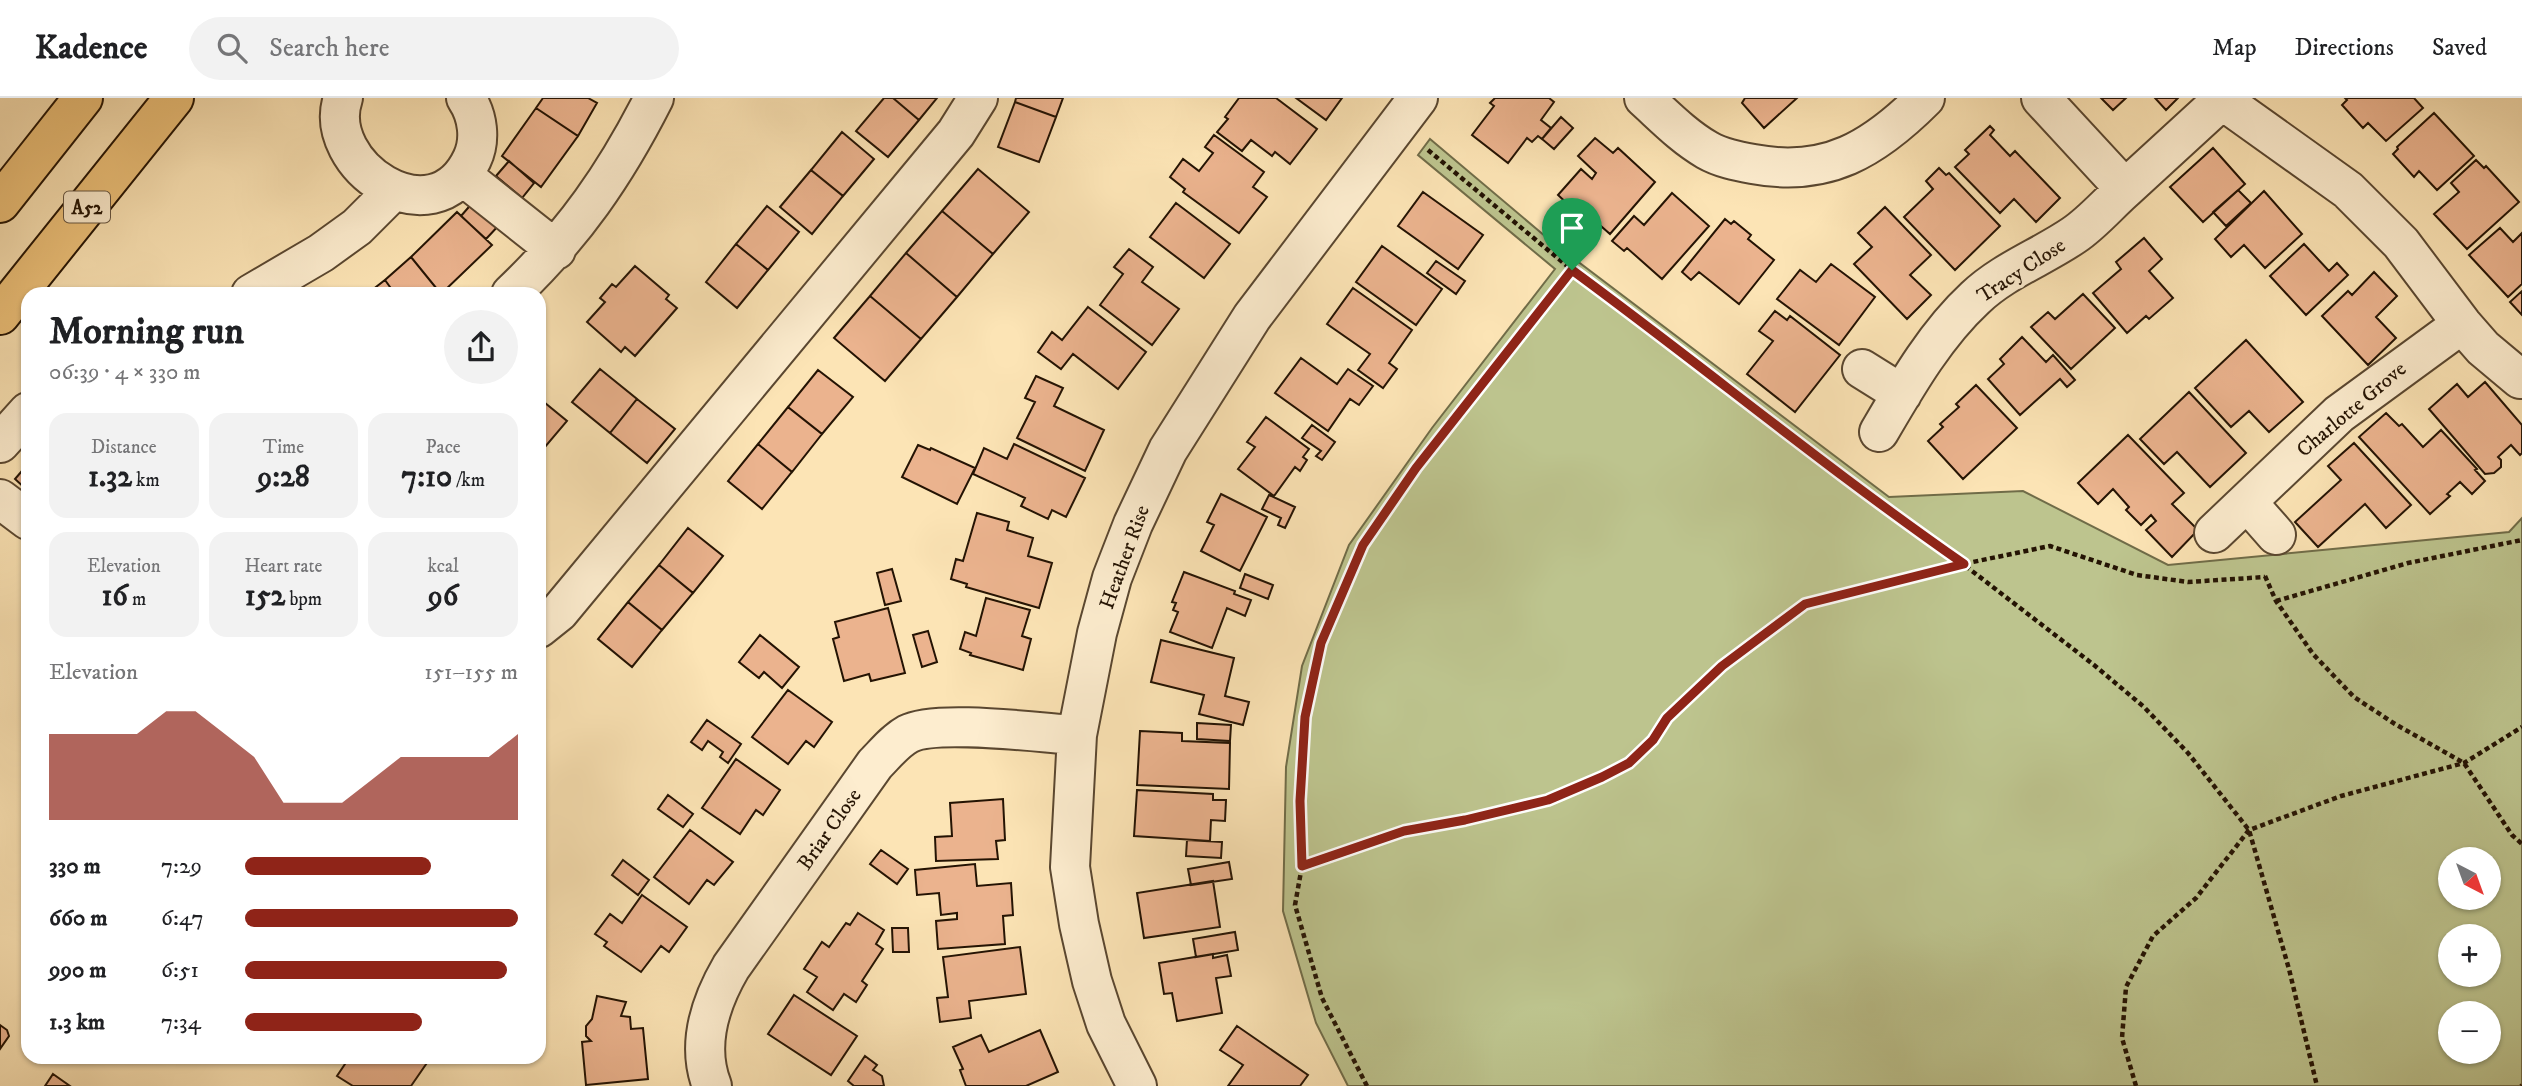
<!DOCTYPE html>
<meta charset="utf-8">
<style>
:root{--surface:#fff;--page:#f2f2f2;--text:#202124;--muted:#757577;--line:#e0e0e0;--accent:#8f2418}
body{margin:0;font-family:"IM FELL DW Pica",serif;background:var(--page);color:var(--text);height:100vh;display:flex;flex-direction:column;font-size:26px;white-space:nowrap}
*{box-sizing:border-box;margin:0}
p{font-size:23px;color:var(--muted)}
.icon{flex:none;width:38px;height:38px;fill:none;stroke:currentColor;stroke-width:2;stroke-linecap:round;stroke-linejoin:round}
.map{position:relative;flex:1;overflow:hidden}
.sheet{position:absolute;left:21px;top:189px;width:525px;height:777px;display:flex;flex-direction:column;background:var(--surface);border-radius:21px;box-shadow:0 2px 5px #0004}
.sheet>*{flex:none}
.needle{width:46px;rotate:139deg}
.buttons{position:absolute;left:2438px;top:749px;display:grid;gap:14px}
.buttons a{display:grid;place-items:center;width:63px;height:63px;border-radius:50%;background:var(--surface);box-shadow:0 2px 5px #0004;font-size:35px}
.pin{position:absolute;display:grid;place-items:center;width:60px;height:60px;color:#fff;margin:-72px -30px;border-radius:50% 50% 50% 0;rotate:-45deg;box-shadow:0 0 7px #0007}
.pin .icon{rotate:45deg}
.round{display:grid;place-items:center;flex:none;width:74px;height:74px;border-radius:37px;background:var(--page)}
.overview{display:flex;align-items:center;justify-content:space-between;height:119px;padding:0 28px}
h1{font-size:38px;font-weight:800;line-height:52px}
.figures{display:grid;grid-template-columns:repeat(3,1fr);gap:10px;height:119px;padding:7px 28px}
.figures div{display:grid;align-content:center;border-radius:18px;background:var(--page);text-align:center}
.figures b{font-size:30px;font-weight:800}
.figures small{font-size:19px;font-weight:400}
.figures p{font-size:19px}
.chart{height:196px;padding:14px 28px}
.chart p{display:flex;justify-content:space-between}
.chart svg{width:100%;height:126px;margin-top:7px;fill:var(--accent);opacity:.7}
ul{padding:0 28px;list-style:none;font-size:23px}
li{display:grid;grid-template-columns:112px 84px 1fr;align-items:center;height:52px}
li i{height:18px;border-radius:9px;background:var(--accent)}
header{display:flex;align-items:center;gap:42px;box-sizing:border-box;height:98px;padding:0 35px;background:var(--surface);border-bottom:2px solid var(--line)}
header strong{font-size:33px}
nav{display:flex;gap:38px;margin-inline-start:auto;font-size:24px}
.search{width:490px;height:63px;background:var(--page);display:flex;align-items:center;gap:18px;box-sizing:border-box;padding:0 24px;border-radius:38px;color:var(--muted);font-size:26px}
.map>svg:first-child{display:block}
.green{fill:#bdc48e;stroke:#706c48;stroke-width:2;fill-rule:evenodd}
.building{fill:#ebb38e;stroke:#241303;stroke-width:2}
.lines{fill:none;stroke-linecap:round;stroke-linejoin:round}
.minor-casing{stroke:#5a4730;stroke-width:42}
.highway-casing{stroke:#241303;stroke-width:42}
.path{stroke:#241303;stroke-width:4.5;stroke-dasharray:5 3.5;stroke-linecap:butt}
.minor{stroke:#fdedcf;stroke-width:38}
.highway{stroke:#eec27a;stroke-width:38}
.route-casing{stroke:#fff;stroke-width:14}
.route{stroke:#8f2418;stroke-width:9}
.labels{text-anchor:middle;stroke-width:7;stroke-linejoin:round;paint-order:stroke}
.shield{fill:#fdedcf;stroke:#655440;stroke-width:2}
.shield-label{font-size:19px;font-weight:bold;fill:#241303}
.street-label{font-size:21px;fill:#241303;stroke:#fdedcf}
</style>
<header>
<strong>Kadence</strong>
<div class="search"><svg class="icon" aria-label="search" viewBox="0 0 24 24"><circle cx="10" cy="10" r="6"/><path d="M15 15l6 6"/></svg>Search here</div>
<nav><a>Map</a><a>Directions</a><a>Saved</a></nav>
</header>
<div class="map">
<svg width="2522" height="988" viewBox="0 0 2522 988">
<rect width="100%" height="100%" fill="#fce4b5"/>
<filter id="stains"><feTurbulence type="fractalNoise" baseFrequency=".00286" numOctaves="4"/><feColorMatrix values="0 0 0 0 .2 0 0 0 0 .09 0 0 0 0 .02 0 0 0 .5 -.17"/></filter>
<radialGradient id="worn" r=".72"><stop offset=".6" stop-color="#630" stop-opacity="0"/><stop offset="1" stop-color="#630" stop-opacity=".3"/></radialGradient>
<path class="green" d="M1430,41l122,103 337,255 134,-6 145,74 341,-33 13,-14v568h-1174l-32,-63 -33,-112 3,-144 16,-101 47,-121 83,-117 123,-159 -137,-114zM2488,761v39h-38v-39zM2450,838h38v39h-38zM2450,915h38v39h-38z"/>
<path class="building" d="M543,0h45l9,5 -19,33 -42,-28z
M884,0h9l26,22 -31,37 -32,-26z
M893,0h44l-18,22z
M1016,0h47l-7,19 -41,-15z
M1239,0h37l41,31 -27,35 -15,-12 -3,4 -21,-16 -9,11 -25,-19 11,-13 -3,-2z
M1296,0h46l-16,22z
M1495,0h54l5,4 -13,18 10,8 -9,11 -4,-3 -6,6 -5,-4 -19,25 -36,-28 22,-29 -4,-3z
M1745,0h52l-33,30 -22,-25z
M2101,0h25l-13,12z
M2155,0h23l-12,12z
M2345,0h69l9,10 -37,33 -18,-18 -5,5 -21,-23 5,-5z
M1015,4l41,15 -17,45 -41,-15z
M536,10l42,28 -37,51 -39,-31z
M2434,15l40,43 -37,34 -18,-19 -5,6 -21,-23 5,-5 -1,-2z
M1561,19l12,11 -19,21 -12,-10z
M1990,28l4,4 -4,5 20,21 5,-5 45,47 -24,24 -22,-23 -14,14 -45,-46 14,-13 -4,-4z
M842,34l32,27 -31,37 -32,-26z
M1214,37l50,37 -11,15 14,10 -28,36 -56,-41 2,-3 -15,-12 13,-18 16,12 14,-18 -8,-6z
M1595,40l18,15 5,-5 37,34 -45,52 -34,-30 -4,4 -14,-13 23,-26 11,10 4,-6 -18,-17z
M2213,50l32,36 -42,38 -33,-35z
M2476,62l8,8 2,-2 33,36 -52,47 -33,-35 25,-22 -8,-9z
M509,63l25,22 -12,15 -26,-22z
M1939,70l7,7 3,-2 51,53 -45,44 -51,-53 29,-28 -7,-8z
M978,71l51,43 -36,42 -51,-43z
M811,72l32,26 -31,38 -32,-27z
M2238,92l13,13 -25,23 -13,-14z
M2264,93l38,43 -37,34 -21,-23 -13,12 -16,-18z
M1423,94l60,43 -25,34 -60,-43z
M1672,95l37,33 -47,53 -35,-31 -3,3 -12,-10 22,-25 10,9z
M474,103l26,23 -14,15 -25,-23z
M1176,105l54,41 -26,34 -54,-41z
M767,108l32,26 -31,38 -32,-26z
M1885,109l46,48 -21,20 21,20 -24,24 -53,-55 18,-17 -14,-14z
M942,113l51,43 -36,43 -51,-44z
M457,114l35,33 -51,49 -30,-37z
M1725,121l6,5 3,-3 17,14 -3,4 26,21 -35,44 -40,-32 -8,8 -9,-8z
M2500,130l13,14 9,-9v51l-14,13 -39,-42z
M2144,140l18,21 -13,12 24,27 -24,21 -3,-3 -19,17 -34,-40 28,-24 -5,-7z
M736,146l32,26 -31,38 -31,-26z
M2304,146l25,27 8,-8 11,12 -42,40 -36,-39z
M1382,148l60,43 -26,36 -60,-43z
M1129,151l24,18 -11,15 37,27 -27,36 -52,-40 23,-31 -9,-7z
M906,155l51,44 -36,42 -51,-43z
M411,159l30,37h-46l-10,-14z
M1436,163l29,20 -9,13 -29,-21z
M1831,166l44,33 -36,48 -62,-46 23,-29 16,12z
M635,168l34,29 -3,4 11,9 -42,48 -10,-9 -4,5 -34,-30 18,-20 -5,-4 12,-14 4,3z
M2374,174l23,24 -21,21 20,21 -28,27 -46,-49 26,-25 4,4z
M385,182l10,14h-28z
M1353,190l59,42 -23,33 8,6 -14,19 -25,-18 12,-16 -43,-30z
M2522,193v24l-12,-13z
M2083,196l32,34 -44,41 -40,-42 17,-15 7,7z
M870,198l51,43 -36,42 -51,-43z
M1088,209l58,45 -28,37 -45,-35 -12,15 -23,-17 14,-20 10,8z
M1775,213l12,9 3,-4 50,39 -45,57 -48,-38 26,-33 -14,-10z
M2022,239l24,25 7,-7 22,25 -8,7 -7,-8 -40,36 -32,-36 16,-15 -4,-5z
M2246,242l57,62 -34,30 -20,-21 -18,16 -36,-39z
M1301,260l36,26 11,-15 25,17 -14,19 -9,-6 -22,32 -53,-38z
M600,271l37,30 -27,34 -38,-31z
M818,272l35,27 -31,37 -34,-27z
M1036,278l27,12 -9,18 50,24 -19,41 -68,-33 18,-36 -10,-4z
M2485,284l37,43v28l-2,2 -9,-10 -13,12 3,3v7l-7,6 -9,1 -56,-65 28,-25 11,13z
M1976,287l41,43 -54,51 -35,-38 15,-14 -3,-3 19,-17 -3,-3z
M2189,294l57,61 -36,34 -33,-35 -13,12 -24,-25z
M539,300l28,23 -28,33z
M637,301l38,30 -28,34 -37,-30z
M788,309l34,27 -30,38 -34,-28z
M2386,315l13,13 3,-2 21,23 18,-17 36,39 -2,1 10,11 -13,13 -12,-12 -13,12 3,2 -20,18 -71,-77z
M1266,319l43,32 -6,8 4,3 -7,11 -5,-4 -21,29 -36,-27 17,-22 -8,-5z
M1312,327l23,17 -13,18 -6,-4 5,-5 -19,-13z
M2128,337l56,58 -12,11 26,26 -26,27 -26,-27 10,-9 -5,-6 -10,10 -15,-15 3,-3 -16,-18 -15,15 -20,-21z
M2354,345l57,62 -25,23 -21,-24 -47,43 -23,-25 46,-42 -13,-14z
M758,346l34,28 -30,37 -34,-28z
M1014,346l71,34 -19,39 -14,-7 -4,9 -27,-13 4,-8 -52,-24 11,-26 23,11z
M918,347l12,5 1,-2 44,20 -18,36 -55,-27z
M28,366v27l-13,-12z
M1221,396l46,23 -27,54 -39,-20 13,-26 -7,-3z
M1269,397l26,12 -10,21 -7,-3 3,-7 -19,-9z
M977,415l32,9 -2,8 26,8 -5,18 24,7 -13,45 -73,-21 1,-3 -16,-5 5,-20 7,2z
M688,430l35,28 -30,37 -34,-28z
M659,467l34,28 -31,37 -34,-28z
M892,471l9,32 -16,4 -8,-32z
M1184,474l51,19 -1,3 17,6 -6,16 -18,-8 -15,40 -42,-16 8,-20 -5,-2 3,-7 -4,-1z
M1245,476l28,11 -5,14 -28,-11z
M986,500l44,12 -8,26 9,3 -8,31 -53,-15 1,-2 -11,-4 5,-17 11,4z
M628,504l34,28 -30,37 -34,-28z
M888,510l17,65 -34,8 -2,-7 -25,7 -11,-42 6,-2 -4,-15z
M928,533l9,31 -15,5 -9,-32z
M760,537l39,32 -17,21 -18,-16 -5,6 -20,-16z
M1161,542l73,18 -9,38 24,6 -6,23 -44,-11 5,-19 -53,-13z
M788,592l44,32 -18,25 -8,-6 -18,23 -36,-27z
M707,622l34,24 -13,19 -8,-6 3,-5 -15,-11 -6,9 -11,-8z
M1197,625l34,2 -1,16 -33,-2z
M1140,633l42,2v8l48,2 -1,46 -92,-4z
M736,661l44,31 -17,25 -7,-5 -16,24 -38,-26z
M1137,692l76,4v6h13l-1,21 -14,-1 -1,21 -76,-5z
M668,697l25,19 -10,13 -25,-18z
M1003,701l2,41 -9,1 2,18 -62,2 -1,-24 17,-1 -2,-33z
M690,732l43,32 -19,23 -7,-5 -18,24 -35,-27z
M1187,742l35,2 -1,16 -35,-2z
M881,752l27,19 -11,15 -27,-20z
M623,762l26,20 -11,15 -26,-20z
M1229,764l3,17 -41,6 -3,-16z
M975,766l2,22 34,-3 2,32 -10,1 2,28 -67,5 -2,-28 21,-2v-6l-16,2 -2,-22 -22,2 -2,-25z
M1213,783l7,46 -76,11 -7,-45z
M642,797l45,32 -18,25 -8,-6 -20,26 -37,-26 3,-4 -12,-8 15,-20 12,9z
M858,815l26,17 -8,14 7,5 -21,32 5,4 -11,17 -12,-8 -11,16 -26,-18 10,-15 -13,-8 18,-27 7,5 17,-24 4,2z
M892,830h16l1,24h-16z
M1235,834l3,18 -42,7 -3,-18z
M1020,849l6,47 -57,7 2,17 -31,4 -3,-24 11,-1 -5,-40z
M1213,856v4l14,-3 4,21 -15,2 6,35 -45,8 -5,-28 -8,1 -5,-31z
M794,897l63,41 -26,39 -63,-41z
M597,898l29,6 -5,14 9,1 1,12 12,-1 5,51 -62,6 -4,-43 9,-1 -5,-5v-10l6,-7z
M0,927l7,5 2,6 -9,13z
M1237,928l71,49 -8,11h-72l15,-21 -23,-15z
M1040,932l18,42 -32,14h-60l-6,-16 3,-1 -10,-22 28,-12 8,17z
M865,958l12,9 -4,5 9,6 2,10h-30l-6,-5z
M341,959h90l-20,29h-58l-16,-10 10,-15z
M53,976l17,12h-25z"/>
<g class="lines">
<defs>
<path id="minor" d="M343,0c-23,67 90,144 129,61 9,-19 6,-43 -6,-61
M1644,0c20,18 39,38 63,52 14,8 30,11 46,14 74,14 121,-15 172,-66
M2041,0l84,91 97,-89 126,90 53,53 61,81 21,24 37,31
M464,79l92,73
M251,196l70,-41 36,-26 36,-36
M511,196c63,-60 104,-119 143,-196
M1862,271l40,25
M1879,334c27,-46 56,-97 96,-134 28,-27 67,-41 99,-63 18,-12 34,-31 51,-46
M0,345l28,-31
M0,401l28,21
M2247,404l29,33
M2214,435l125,-119 123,-90
M539,530l20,-16 397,-479 22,-35
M712,988c-16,-41 -2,-83 19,-119l144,-203c10,-10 20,-23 33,-30 28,-15 133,-1 169,1
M1137,988l-31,-62 -14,-43 -13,-57 -9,-57 7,-132 20,-102 15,-55 21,-54 35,-74 84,-133 166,-219"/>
<path id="highway" d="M0,105l83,-105
M0,217l174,-217"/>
</defs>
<use href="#minor" class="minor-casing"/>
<use href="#highway" class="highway-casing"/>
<path class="path" d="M1428,52l144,120 98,72 207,162 86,60 131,101 50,42 44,46 61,77 40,139 28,117
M2265,478l11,25 37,53 41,43 41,27 69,39 48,72 10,9
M2276,503l132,-38 114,-23
M1302,768l102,-35 61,-11 83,-20 54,-23 27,-14 24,-23 14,-22 55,-52 83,-62 158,-40 87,-18 87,29 51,7 77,-5
M1367,988l-45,-88 -27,-93 7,-39 -2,-65 5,-84 16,-74 42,-98 53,-77 156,-198
M2136,988l-14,-48 4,-51 27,-51 43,-38 53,-68 92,-34 123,-33 58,-36
M2521,988l1,-1"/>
<use href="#minor" class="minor"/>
<use href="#highway" class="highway"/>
</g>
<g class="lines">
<defs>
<path id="route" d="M1572,172c132,97 258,201 392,294l-159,40 -83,62 -55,52 -14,22 -24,23 -27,14 -54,23 -83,20 -61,11 -102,35 -2,-65 5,-84 16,-74 42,-98 53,-77z"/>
</defs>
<use href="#route" class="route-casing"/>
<use href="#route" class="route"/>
</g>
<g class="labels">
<rect class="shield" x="64" y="93.5" width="46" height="31" rx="5"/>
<g class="shield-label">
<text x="87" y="116">A52</text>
</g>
<g class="street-label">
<text transform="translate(2021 172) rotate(-33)" y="7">Tracy Close</text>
<text transform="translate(2351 311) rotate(-40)" y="7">Charlotte Grove</text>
<text transform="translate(1124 459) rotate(-70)" y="7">Heather Rise</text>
<text transform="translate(829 731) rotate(-55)" y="7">Briar Close</text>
</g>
</g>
<rect width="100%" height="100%" filter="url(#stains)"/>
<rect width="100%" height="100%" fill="url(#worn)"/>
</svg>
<div class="buttons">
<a><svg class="needle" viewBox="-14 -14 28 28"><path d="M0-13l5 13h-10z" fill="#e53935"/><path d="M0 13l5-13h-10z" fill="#757577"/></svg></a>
<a>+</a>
<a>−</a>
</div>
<div class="pin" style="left:1572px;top:172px;background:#1e9e55"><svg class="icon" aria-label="arrive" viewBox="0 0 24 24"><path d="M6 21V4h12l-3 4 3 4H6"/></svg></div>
<section class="sheet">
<div class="overview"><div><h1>Morning run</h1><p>06:39 · 4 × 330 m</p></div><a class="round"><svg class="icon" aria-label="share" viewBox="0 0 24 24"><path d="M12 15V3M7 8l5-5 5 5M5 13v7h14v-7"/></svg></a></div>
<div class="figures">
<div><p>Distance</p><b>1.32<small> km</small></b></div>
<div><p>Time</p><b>9:28</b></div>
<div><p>Pace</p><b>7:10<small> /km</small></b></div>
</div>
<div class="figures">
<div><p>Elevation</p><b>16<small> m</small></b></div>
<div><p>Heart rate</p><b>152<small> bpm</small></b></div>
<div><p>kcal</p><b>96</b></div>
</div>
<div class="chart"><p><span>Elevation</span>151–155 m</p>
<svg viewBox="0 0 160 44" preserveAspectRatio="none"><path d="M0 44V14L10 14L20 14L30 14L40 6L50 6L60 14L70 22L80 38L90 38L100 38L110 30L120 22L130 22L140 22L150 22L160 14V44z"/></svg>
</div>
<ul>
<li><b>330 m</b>7:29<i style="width:68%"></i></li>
<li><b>660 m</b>6:47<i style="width:100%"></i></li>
<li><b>990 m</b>6:51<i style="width:96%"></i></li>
<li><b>1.3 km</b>7:34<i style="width:65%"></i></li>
</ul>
</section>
</div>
